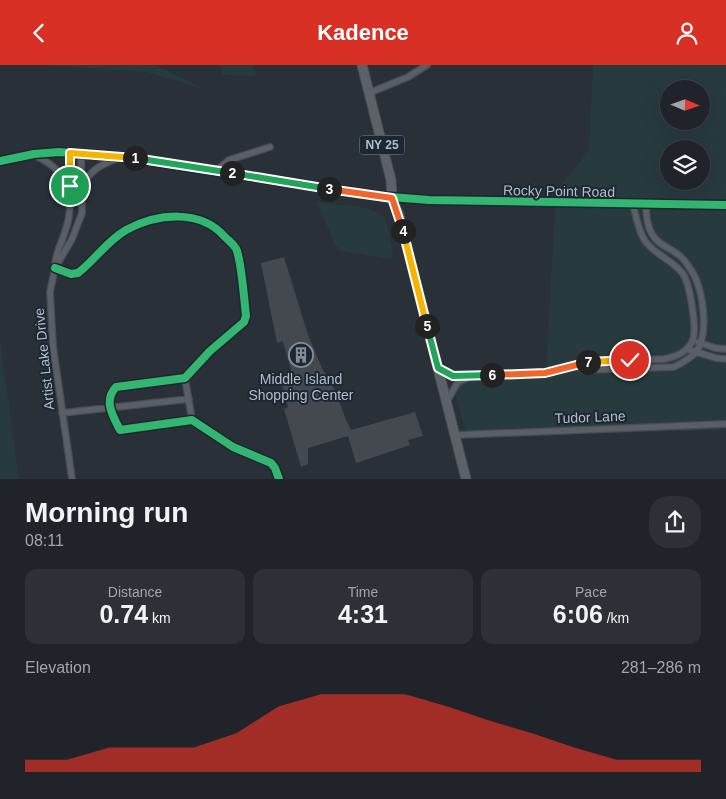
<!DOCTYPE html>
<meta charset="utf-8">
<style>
:root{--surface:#20242a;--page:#2d3036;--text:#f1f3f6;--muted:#a2a4a8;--line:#3d4147;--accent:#d93025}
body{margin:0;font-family:Arial,sans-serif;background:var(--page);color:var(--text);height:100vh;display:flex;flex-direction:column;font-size:19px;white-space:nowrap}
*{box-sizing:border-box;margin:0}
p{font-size:16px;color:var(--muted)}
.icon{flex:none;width:28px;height:28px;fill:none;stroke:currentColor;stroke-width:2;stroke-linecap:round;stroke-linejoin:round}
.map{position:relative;height:414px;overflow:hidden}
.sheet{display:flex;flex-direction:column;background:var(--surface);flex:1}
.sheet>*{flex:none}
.needle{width:32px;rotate:92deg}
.fabs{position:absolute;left:660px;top:15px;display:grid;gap:10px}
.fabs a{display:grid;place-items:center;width:50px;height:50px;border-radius:50%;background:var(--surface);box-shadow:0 5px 20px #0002,0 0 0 1px var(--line);font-size:25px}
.pin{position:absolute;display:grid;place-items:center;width:42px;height:42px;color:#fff;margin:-21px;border:2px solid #fff;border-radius:50%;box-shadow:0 1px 5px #0007}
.km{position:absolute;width:25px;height:25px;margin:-12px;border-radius:50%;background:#222;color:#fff;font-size:14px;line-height:25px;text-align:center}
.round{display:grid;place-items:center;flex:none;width:52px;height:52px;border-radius:20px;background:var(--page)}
.head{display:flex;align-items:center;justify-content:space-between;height:85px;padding:0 25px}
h1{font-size:28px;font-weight:700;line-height:38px}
.metrics{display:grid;grid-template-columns:repeat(3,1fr);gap:8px;height:85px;padding:5px 25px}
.metrics div{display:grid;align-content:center;border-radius:12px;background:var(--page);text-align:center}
.metrics b{font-size:25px;font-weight:700}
.metrics small{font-size:14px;font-weight:400}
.metrics p{font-size:14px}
.chart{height:140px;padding:10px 25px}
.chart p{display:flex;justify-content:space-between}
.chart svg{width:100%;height:90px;margin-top:5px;fill:var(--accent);opacity:.7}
header{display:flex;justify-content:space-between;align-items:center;height:65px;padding:0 25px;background:var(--accent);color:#fff;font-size:22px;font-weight:700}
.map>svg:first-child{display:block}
.green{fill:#273a3e;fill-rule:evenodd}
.building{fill:#444950}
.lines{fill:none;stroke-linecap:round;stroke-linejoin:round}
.street-casing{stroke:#484c53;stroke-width:8}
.secondary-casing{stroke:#484c53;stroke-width:10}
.primary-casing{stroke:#484c55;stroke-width:11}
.street{stroke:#5a5e66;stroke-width:5.5}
.secondary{stroke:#595d64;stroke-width:8}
.primary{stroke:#5c6168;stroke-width:9}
.cycleway-casing{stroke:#1d2633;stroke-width:11}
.cycleway{stroke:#33b770;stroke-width:8}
.split-1-casing{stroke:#fff;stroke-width:10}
.split-2-casing{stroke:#fff;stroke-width:10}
.split-3-casing{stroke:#fff;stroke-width:10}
.split-4-casing{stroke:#fff;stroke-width:10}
.split-5-casing{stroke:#fff;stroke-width:10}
.split-6-casing{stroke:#fff;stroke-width:10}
.split-7-casing{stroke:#fff;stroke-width:10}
.split-8-casing{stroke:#fff;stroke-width:10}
.split-1{stroke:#f5b400;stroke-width:6}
.split-2{stroke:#22a559;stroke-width:6}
.split-3{stroke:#22a559;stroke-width:6}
.split-4{stroke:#f0652b;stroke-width:6}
.split-5{stroke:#f5b400;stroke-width:6}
.split-6{stroke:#22a559;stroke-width:6}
.split-7{stroke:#f0652b;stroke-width:6}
.split-8{stroke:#f5b400;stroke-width:6}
.labels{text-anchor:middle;stroke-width:4;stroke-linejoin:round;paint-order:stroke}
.shield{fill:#1d2633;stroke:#878f9c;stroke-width:1}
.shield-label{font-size:12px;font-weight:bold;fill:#b4bcc9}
.street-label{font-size:14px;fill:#b4bcc9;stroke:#1d2633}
.poi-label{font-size:14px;fill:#b4bcc9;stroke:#1d2633}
</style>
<header><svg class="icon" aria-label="back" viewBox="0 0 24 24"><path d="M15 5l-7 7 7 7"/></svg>Kadence<svg class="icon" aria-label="person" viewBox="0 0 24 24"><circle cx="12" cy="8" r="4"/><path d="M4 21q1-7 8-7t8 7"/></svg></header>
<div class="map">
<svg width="726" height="414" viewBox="0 0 726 414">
<rect width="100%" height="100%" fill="#2a3038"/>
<path class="green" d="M43,0h112l52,25 -60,-18z
M220,0h33l3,11 -33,-1z
M593,0h133v365l-259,7 -17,-64 96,-3 10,-179 33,-40zM669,24h32v32h-32zM669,84h32v32h-32z
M317,137l50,6 18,9 8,36 -2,6 -49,-8 -7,-6z
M0,275l19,139h-19z"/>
<path class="building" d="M284,192l24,78 14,33 14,24 10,28 5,10 64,-18 8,24 -15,4 2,5 -54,18 -8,-27 -40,12v16l-7,3 -17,-58 4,-2 -7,-26 12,-4 -10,-36 -6,2 -16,-80z"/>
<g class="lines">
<defs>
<path id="street" d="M369,28l39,-16 19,-12
M33,90c16,6 27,16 36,30
M217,105l12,-10 41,-13
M84,118c8,-15 20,-19 36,-26
M55,200c1,-17 12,-31 14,-49 3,-20 1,-42 1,-63
M55,203l16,6 7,-1c17,-13 29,-32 48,-43 30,-16 74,-22 99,7 4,4 11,9 12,14 5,16 7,47 9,65l-2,6 -34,29 -25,27 -69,9c-13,14 -3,29 4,43l72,-10 41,27 38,16 4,5 4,11
M698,277l17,6 11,1
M687,284l29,9 10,1
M577,301l7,4 90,-3c8,-4 17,-9 22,-15 14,-19 7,-67 -7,-85 -3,-5 -8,-11 -13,-14 -8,-6 -19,-9 -24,-19 -5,-8 -6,-20 -6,-30
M438,303l15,8h18l74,-3 39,-11 80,-3c12,-2 22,-6 28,-17 6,-11 -2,-57 -9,-68 -10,-14 -28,-19 -38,-33 -7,-11 -9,-24 -12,-37
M185,313l7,42
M447,336l11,-19 12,-5
M62,348l127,-14
M456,370l270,-11
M72,414l-19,-133 -3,-54 5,-24 17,-29 10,-26 -1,-60"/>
<path id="secondary" d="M0,96l34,-7 25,-2 63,5 256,39 51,4 297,5"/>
<path id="primary" d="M362,0l29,115 1,18 7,17 67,264"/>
</defs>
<use href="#street" class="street-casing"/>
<use href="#secondary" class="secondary-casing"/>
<use href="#primary" class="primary-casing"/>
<use href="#street" class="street"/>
<use href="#secondary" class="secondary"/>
<use href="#primary" class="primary"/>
<defs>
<path id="cycleway" d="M0,96l34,-7 25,-2 63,5 256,39 51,4 297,5
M55,203l16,6 7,-1c17,-13 29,-32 48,-43 30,-16 74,-22 99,7 4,4 11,9 12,14 5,16 7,47 9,65l-2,6 -34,29 -25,27 -69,9c-13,14 -3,29 4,43l72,-10 41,27 38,16 4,5 4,11"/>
</defs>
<use href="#cycleway" class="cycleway-casing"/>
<use href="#cycleway" class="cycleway"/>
</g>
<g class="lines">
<defs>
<path id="split-1" d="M70,121v-33l65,5"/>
<path id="split-2" d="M135,93l97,15"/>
<path id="split-3" d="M232,108l97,16"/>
<path id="split-4" d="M329,124l63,9 11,33"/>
<path id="split-5" d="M403,166l24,95"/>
<path id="split-6" d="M427,261l11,42 15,8 39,-1"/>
<path id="split-7" d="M492,310l53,-2 43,-11"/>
<path id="split-8" d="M588,297l42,-2"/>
</defs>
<use href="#split-1" class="split-1-casing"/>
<use href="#split-2" class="split-2-casing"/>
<use href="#split-3" class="split-3-casing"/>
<use href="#split-4" class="split-4-casing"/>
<use href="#split-5" class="split-5-casing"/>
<use href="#split-6" class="split-6-casing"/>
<use href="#split-7" class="split-7-casing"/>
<use href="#split-8" class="split-8-casing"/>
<use href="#split-1" class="split-1"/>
<use href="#split-2" class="split-2"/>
<use href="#split-3" class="split-3"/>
<use href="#split-4" class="split-4"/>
<use href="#split-5" class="split-5"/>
<use href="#split-6" class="split-6"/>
<use href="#split-7" class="split-7"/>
<use href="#split-8" class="split-8"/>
</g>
<defs>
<symbol id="building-ring" viewBox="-11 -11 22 22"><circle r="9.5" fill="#1d2633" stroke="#848b96" stroke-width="1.5"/><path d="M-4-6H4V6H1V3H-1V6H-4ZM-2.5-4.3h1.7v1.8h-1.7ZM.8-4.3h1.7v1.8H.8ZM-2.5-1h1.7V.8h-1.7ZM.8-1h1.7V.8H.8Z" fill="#848b96"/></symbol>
</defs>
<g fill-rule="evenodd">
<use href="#building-ring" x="287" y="276" width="28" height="28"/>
</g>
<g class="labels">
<rect class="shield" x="359.5" y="70.5" width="45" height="19" rx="4"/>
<g class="shield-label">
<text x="382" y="84">NY 25</text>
</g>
<g class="street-label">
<text transform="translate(559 126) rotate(1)" y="5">Rocky Point Road</text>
<text transform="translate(44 294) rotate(-96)" y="5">Artist Lake Drive</text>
<text transform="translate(590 352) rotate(-2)" y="5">Tudor Lane</text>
</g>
<g class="poi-label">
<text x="301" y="319">Middle Island<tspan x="301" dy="16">Shopping Center</tspan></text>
</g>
</g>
</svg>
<div class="fabs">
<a><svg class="needle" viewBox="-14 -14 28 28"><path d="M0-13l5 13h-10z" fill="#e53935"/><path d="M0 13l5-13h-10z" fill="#a2a4a8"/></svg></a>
<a><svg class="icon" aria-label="layers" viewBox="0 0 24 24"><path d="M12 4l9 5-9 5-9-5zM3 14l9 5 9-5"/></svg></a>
</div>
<div class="pin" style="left:70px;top:121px;background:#1e9e55"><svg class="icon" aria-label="arrive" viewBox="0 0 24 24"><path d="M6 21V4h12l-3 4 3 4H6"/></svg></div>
<div class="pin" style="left:630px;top:295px;background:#d93025"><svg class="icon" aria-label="check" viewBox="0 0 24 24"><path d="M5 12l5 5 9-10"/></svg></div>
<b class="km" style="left:135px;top:93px">1</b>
<b class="km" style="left:232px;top:108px">2</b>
<b class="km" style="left:329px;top:124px">3</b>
<b class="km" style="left:403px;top:166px">4</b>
<b class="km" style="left:427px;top:261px">5</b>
<b class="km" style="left:492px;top:310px">6</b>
<b class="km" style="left:588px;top:297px">7</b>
</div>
<section class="sheet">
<div class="head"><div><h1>Morning run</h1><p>08:11</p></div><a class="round"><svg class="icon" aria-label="share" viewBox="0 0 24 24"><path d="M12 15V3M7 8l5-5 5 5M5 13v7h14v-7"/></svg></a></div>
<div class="metrics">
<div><p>Distance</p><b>0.74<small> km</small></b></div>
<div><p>Time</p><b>4:31</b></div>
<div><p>Pace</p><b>6:06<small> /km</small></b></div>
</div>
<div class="chart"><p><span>Elevation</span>281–286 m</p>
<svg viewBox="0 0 160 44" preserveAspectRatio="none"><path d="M0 44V38L10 38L20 32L30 32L40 32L50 25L60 12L70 6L80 6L90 6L100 12L110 19L120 25L130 32L140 38L150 38L160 38V44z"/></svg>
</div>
</section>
